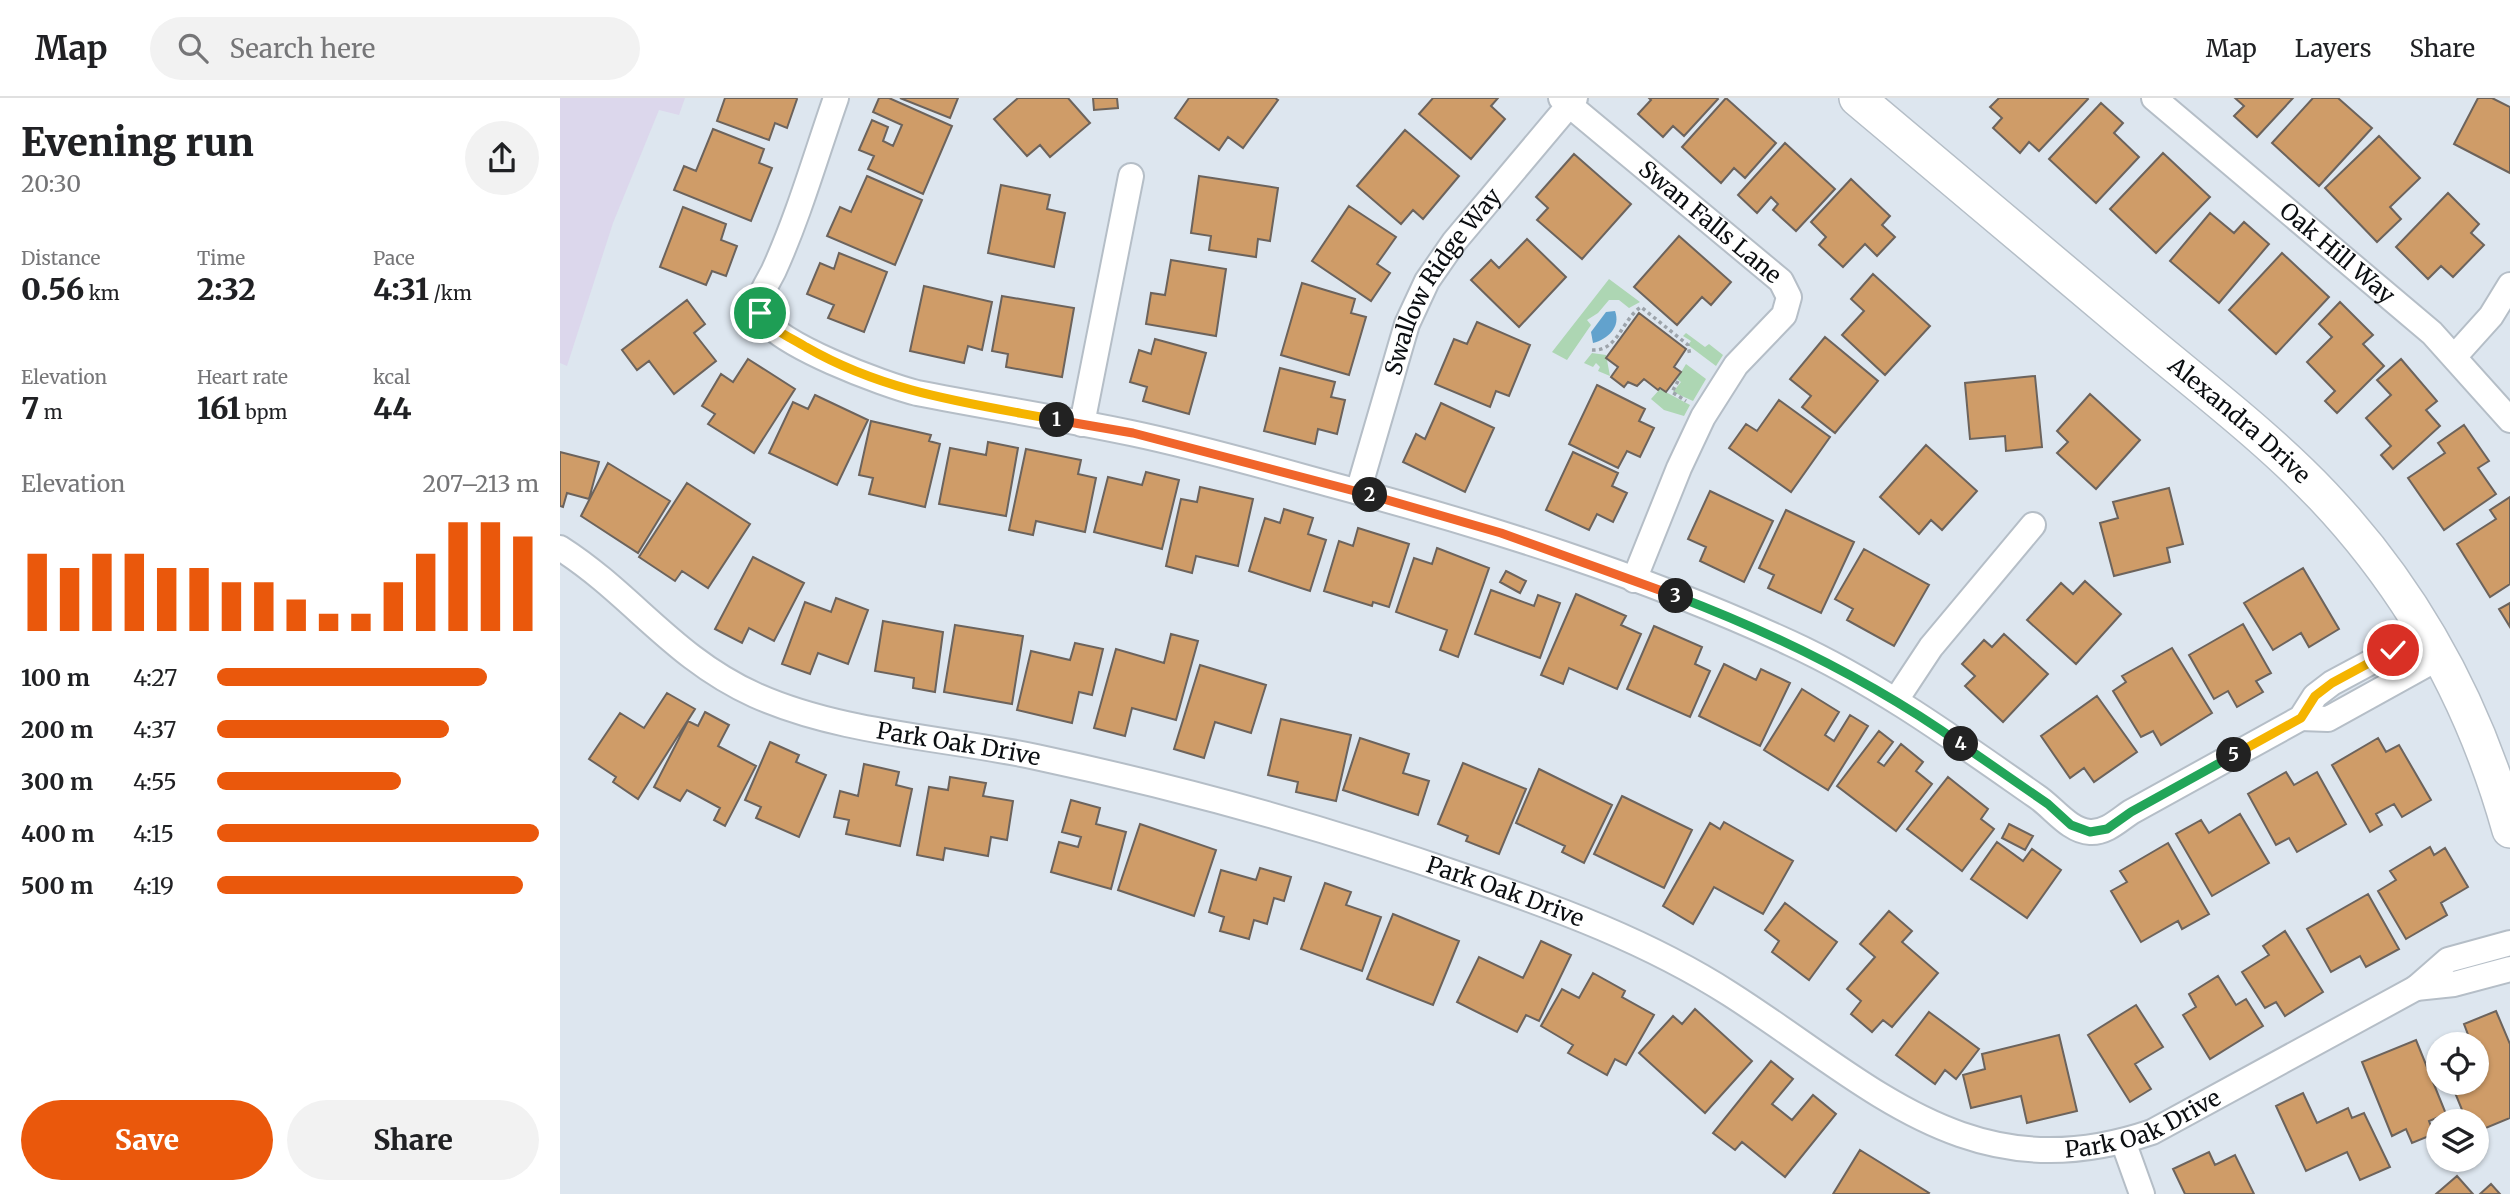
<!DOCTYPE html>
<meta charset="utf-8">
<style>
:root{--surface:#fff;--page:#f2f2f2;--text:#202124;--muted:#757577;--line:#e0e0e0;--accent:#ea580c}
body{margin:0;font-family:Merriweather,serif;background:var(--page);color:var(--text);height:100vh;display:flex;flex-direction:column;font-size:26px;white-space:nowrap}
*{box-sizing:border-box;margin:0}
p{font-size:23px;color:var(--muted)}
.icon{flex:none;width:38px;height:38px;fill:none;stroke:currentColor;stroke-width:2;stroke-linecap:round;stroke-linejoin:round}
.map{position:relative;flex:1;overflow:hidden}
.drawer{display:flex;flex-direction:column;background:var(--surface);width:560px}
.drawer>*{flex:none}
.buttons{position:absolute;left:1866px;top:934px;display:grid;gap:14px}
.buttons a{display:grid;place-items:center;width:63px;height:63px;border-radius:50%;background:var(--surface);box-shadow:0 2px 5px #0004;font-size:35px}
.pin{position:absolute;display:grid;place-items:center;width:60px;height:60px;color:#fff;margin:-30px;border:4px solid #fff;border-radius:50%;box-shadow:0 2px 7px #0007}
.km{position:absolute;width:35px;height:35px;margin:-18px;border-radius:50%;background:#222;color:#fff;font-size:19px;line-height:35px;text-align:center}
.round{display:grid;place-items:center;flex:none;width:74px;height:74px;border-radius:37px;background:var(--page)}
.head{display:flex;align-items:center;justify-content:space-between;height:119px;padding:0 21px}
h1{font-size:38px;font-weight:800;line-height:52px}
.metrics{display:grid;grid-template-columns:repeat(3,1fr);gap:10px;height:119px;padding:7px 21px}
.metrics div{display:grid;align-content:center}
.metrics b{font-size:30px;font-weight:800}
.metrics small{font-size:19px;font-weight:400}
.metrics p{font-size:19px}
.chart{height:196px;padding:14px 21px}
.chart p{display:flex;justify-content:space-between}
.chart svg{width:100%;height:126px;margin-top:7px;stroke:var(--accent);stroke-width:6}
.button{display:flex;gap:14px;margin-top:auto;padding:14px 21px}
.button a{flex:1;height:80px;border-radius:42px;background:var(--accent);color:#fff;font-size:28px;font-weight:800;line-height:80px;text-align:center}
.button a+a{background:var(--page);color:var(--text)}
ul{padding:0 21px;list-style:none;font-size:23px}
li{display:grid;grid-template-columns:112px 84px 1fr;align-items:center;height:52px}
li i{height:18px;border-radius:9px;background:var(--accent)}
header{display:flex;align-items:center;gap:42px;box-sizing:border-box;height:98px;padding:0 35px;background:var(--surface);border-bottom:2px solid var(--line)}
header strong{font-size:33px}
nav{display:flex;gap:38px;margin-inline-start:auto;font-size:24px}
.search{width:490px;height:63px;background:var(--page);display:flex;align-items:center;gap:18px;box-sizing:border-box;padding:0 24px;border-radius:38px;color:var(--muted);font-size:26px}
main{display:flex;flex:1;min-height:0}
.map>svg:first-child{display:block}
.education{fill:#dcd7ec}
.green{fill:#add6b3}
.water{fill:#62a2cd}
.building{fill:#cf9c68;stroke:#6c635c;stroke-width:2}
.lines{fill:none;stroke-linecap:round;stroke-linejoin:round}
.street-casing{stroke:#b5bec7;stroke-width:28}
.secondary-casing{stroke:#b5bec7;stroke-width:38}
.path{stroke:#9da4ab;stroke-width:3.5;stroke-dasharray:3.5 3.5;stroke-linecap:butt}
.street{stroke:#fff;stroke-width:24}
.secondary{stroke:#fff;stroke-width:35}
.split-1-casing{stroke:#fff;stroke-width:14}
.split-2-casing{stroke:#fff;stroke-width:14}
.split-3-casing{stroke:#fff;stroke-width:14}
.split-4-casing{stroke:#fff;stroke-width:14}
.split-5-casing{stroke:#fff;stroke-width:14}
.split-6-casing{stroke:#fff;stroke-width:14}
.split-1{stroke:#f5b400;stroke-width:9}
.split-2{stroke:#f0652b;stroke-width:9}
.split-3{stroke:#f0652b;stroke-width:9}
.split-4{stroke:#22a559;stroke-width:9}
.split-5{stroke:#22a559;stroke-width:9}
.split-6{stroke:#f5b400;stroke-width:9}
.labels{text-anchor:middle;stroke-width:5;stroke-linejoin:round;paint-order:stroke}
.street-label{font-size:23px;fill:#0b0e11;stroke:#dde6ef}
</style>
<header>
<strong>Map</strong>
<div class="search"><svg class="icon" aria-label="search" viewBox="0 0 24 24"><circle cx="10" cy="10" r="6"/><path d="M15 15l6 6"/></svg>Search here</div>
<nav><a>Map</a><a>Layers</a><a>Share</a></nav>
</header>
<main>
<section class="drawer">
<div class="head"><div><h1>Evening run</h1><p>20:30</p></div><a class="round"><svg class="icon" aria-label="share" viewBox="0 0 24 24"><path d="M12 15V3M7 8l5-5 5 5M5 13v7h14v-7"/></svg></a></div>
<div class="metrics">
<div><p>Distance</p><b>0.56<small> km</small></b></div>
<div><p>Time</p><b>2:32</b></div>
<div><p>Pace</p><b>4:31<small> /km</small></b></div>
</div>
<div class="metrics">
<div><p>Elevation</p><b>7<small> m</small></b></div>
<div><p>Heart rate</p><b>161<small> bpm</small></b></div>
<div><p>kcal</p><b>44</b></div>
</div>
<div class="chart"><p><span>Elevation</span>207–213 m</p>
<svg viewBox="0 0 160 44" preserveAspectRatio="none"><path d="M5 44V17M15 44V22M25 44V17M35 44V17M45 44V22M55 44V22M65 44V27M75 44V27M85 44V33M95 44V38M105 44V38M115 44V27M125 44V17M135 44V6M145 44V6M155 44V11"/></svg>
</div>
<ul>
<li><b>100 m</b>4:27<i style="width:84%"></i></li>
<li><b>200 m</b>4:37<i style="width:72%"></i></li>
<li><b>300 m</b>4:55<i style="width:57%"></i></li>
<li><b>400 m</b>4:15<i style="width:100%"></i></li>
<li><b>500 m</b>4:19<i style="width:95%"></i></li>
</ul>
<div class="button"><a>Save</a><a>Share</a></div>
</section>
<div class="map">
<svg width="1950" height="1096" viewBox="0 0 1950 1096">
<rect width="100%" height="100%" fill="#dde6ef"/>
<path class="education" d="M0,0h125l-6,17 -20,-5 -46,113 -46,143 -7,-3z"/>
<path class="green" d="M1049,181l31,23 -11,6 -10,-8h-10l-11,13 -11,7 4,5 -24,35 -15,-8z
M1126,235l19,14 4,-3 14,11 -7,11 -28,-21 3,-4 -8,-5z
M1032,255l14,2 4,21 -12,-5 2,-4 -4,-4 -3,4 -9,-4z
M1126,266l20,15 -13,22 -20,-9 8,-10 -4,-3z
M1100,291l30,16 -6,11 -20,-6 -13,-11z"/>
<path class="water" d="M1055,213c6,16 -7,28 -22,32l-2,-11 15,-20z"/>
<path class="building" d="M165,0h71l1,1 -10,29 -12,-5 -6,17 -52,-19z
M319,0h10l63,28 -29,68 -55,-25 6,-13 -15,-6 13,-30 16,7 -5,14 10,5 9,-21 -29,-13z
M340,0h58l-8,20z
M458,0h50l22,25 -40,34 -10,-12 -13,11 -33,-37z
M533,0h24l1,10 -24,2z
M629,0h86l3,2 -35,48 -15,-11 -9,13 -44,-32z
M873,0h65l-7,8 14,13 -34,40 -52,-45z
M1089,0h68l1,1 -34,37 -11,-10 -10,11 -25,-23 13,-14z
M1166,0l50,45 -31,35 -11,-10 -13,15 -39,-36z
M1439,0h88l1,1 -49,52 -10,-9 -9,11 -27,-25 9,-10 -12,-11z
M1675,0h58l-36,39 -23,-21 10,-10z
M1753,0h25l34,30 -53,58 -47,-43z
M1918,0h14l18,9v66l-56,-29z
M1541,5l22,20 -9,10 25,24 -43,46 -47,-44z
M153,31l51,20 -5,14 13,5 -21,53 -77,-31 10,-24 12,5z
M845,32l54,46 -36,43 -10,-9 -12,14 -44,-38z
M1819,38l41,42 -30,29 11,12 -24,23 -52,-54z
M1225,45l50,46 -39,42 -23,-21 5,-6 -7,-7 -14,16 -19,-18z
M1603,55l47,44 -54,56 -46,-44z
M1014,56l57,50 -49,55 -45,-39 11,-12 -12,-11z
M307,78l55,24 -27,65 -68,-29 13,-29 11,5z
M639,78l79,12 -8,53 -12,-2 -2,18 -47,-7 2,-14 -20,-3z
M1291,81l39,37 -8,9 13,12 -18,19 -12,-12 -22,23 -24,-22 7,-8 -15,-15z
M441,87l49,10 -3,14 18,4 -11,54 -66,-14z
M1888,95l31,31 -8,9 13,12 -31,32 -12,-11 -13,13 -32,-32z
M789,108l47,31 -19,27 13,9 -19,28 -59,-40z
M123,109l43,17 -5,16 16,6 -11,30 -14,-5 -6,14 -46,-18z
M1650,115l24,20 10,-11 25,22 -50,59 -49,-42z
M1119,138l52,46 -20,23 -9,-8 -25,28 -43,-38z
M967,141l39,38 -47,50 -48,-47 20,-20 8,8z
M279,155l48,19 -23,60 -36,-14 6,-13 -27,-11 13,-31 14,6z
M1722,155l47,44 -53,57 -47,-44z
M611,162l55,9 -10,67 -70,-12 5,-31 14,2z
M1313,176l57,52 -45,49 -43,-40 22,-24 -13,-12z
M742,185l53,16 -4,14 15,4 -17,58 -68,-20z
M364,188l68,16 -10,48 -14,-4 -4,17 -54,-12z
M442,198l72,12 -12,69 -56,-10 2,-13 -16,-3z
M127,202l18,24 -11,9 22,28 -42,33 -25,-33 -12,9 -15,-20z
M1780,204l33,33 -10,9 21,22 -47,47 -12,-12 10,-10 -28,-29 25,-25 -13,-13z
M1079,215l47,36 -12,18 7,5 -15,20 -6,-4 -2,2 -14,-11 -7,7 -9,-4 -4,5 -13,-10 7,-10 -12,-9z
M917,224l53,23 -21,51 -13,-5 -6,16 -55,-23 19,-45 13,5z
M1265,239l53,44 -43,52 -33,-26 9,-11 -21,-17z
M595,241l51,14 -17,61 -46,-13 4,-14 -17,-5 9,-32 12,4z
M188,261l47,30 -41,64 -46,-29 7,-10 -13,-8 19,-32 12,8z
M1841,261l36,42 -11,9 14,16 -47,43 -12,-14 10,-9 -25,-28 25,-23 -14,-15z
M720,270l55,14 -4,15 14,3 -8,34 -19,-5 -3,15 -51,-13z
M1475,278l7,71 -36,4 -1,-15 -35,3 -5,-56z
M1037,287l48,24 -6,12 15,7 -14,29 -13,-6 -9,17 -49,-24z
M1530,296l50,46 -44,49 -39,-36 11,-11 -11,-11z
M255,297l53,25 -31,65 -68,-32 24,-51 15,7z
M1219,302l51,37 -39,55 -62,-44 17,-24 11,7z
M881,305l53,25 -29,64 -62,-30 13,-28 9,5z
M311,323l60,14 -2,6 11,3 -15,63 -56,-13 4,-16 -14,-3z
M1904,327l25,36 -11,7 18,26 -52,36 -36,-52 37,-25 -7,-10z
M428,344l30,6 -12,68 -67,-12 11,-56 36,7z
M1366,347l51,46 -35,39 -11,-10 -12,14 -39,-37z
M466,351l55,11 -3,14 18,4 -11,54 -49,-11 -3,14 -24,-5z
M0,354l39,10 -10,37 -22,-6 -4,14 -3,-1z
M1013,354l45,21 -6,13 15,7 -14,29 -16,-8 -8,16 -43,-20z
M48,365l62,38 -32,52 -57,-37z
M586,374l33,8 -17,69 -68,-17 14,-55 34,8z
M127,385l63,41 -42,64 -26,-17 -7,10 -36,-24z
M640,389l53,12 -15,67 -42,-10 -4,17 -26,-7 15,-67 16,3z
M1609,390l14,56 -16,4 3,14 -56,14 -14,-53 18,-5 -5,-16z
M1150,393l63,30 -29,61 -44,-21 6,-14 -18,-8z
M1950,399v87l-20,13 -33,-53 39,-25 -6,-9z
M724,411l29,9 -5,16 18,6 -16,51 -61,-20 16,-53 15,5z
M1226,412l68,32 -33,71 -53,-25 6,-13 -15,-7z
M798,430l51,16 -20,63 -16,-5 -1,4 -48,-15 15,-50 14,5z
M877,450l52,20 -31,89 -18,-7 7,-20 -51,-18 18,-54 18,6z
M1304,451l65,36 -35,61 -47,-26 6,-11 -18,-10z
M193,459l51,26 -30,58 -25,-13 -7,15 -27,-14z
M1743,470l36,61 -30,18 -8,-14 -28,17 -29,-47z
M946,473l20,10 -6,12 -20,-11z
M1525,483l36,33 -45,50 -49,-44 34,-37 12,11z
M931,492l43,16 4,-11 22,8 -20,55 -65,-24z
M1016,496l50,22 -5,9 20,9 -24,55 -48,-21 -6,16 -22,-9z
M276,500l32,12 -20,54 -30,-11 -8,21 -28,-10 23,-62 26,10z
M1950,505v24l-11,-18z
M323,523l60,11 -8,60 -22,-4 1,-10 -39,-7z
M1683,526l28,49 -15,8 7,11 -26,15 -9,-16 -14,8 -25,-44z
M395,527l68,11 -11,68 -68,-12z
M1094,528l48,21 -7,17 15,7 -20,46 -63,-28z
M611,536l27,7 -22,79 -44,-12 -7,28 -31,-8 22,-79 48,14z
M1444,536l44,40 -45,48 -38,-36 10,-10 -13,-12 22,-24 8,7z
M515,545l28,6 -11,46 -13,-3 -7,31 -55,-13 14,-59 39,9z
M1612,550l40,65 -51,32 -8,-14 -12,6 -28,-46 13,-9 -4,-6z
M1164,566l32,16 5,-11 29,14 -30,63 -61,-30z
M640,567l66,20 -15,48 -36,-11 -11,36 -30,-9z
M1242,591l37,23 -14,23 9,6 16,-26 18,11 -40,64 -64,-40z
M107,595l28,16 -57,90 -25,-17 3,-5 -27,-18 31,-46 24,15z
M1537,598l40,56 -43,30 -10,-14 -14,10 -29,-42z
M145,614l24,13 -11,21 38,20 -31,60 -11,-6 6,-12 -33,-18 -7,11 -26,-14 34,-66 10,5z
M721,621l70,16 -15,66 -40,-9 2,-10 -30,-7z
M1319,633l14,11 -15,20 6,4 17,-22 22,18 -7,9 16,13 -36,47 -59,-45z
M800,640l49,16 -6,19 26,8 -11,34 -75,-25z
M1818,640l8,14 13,-7 32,55 -29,17 -8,-13 -18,10 6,11 -12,7 -38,-67z
M210,644l29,13 -3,7 30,13 -27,62 -43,-19 5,-11 -16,-7z
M903,665l63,26 -27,65 -33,-13 2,-5 -30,-12z
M304,666l35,8 -3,13 16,4 -12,57 -54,-12 3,-14 -15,-3 6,-26 18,5z
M979,671l73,36 -28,58 -22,-11 3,-6 -49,-23z
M1726,674l8,13 23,-13 29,52 -49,28 -8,-14 -13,7 -28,-51z
M390,679l36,6 -3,13 30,5 -6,39 -16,-3 -3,19 -43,-8 -2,12 -26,-5 12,-68 19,3z
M1388,679l40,32 -7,10 13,10 -32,42 -55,-42z
M1062,698l70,34 -28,58 -70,-34z
M511,702l29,8 -4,16 30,8 -15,57 -60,-17 8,-30 19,5 3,-10 -19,-5z
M1680,716l29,49 -57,33 -36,-62 25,-14 8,13z
M1164,724l69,39 -30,53 -49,-27 -21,37 -30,-18 47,-83 10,6z
M580,726l76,26 -22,66 -76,-26z
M1449,726l24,12 -8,14 -23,-12z
M1437,744l26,19 9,-12 29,21 -34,48 -56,-39z
M1608,745l41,71 -27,15 -4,-8 -37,21 -30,-51 16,-9 -7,-11z
M1870,749l4,8 11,-7 23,39 -27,16 6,12 -41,24 -28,-48 18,-11 -6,-9z
M700,770l31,9 -7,24 -10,-3 -7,26 -13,-4 -5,19 -29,-8 4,-14 -15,-5 12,-42 35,10z
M765,785l26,9 -5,13 35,12 -19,54 -61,-22z
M1808,796l31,55 -33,18 -6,-11 -29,16 -24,-43z
M1225,805l52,39 -28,38 -37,-28 7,-11 -14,-11z
M1329,813l23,20 -10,11 36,31 -46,54 -9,-7 -11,12 -21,-18 10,-13 -14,-12 28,-32 -15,-13z
M833,816l66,27 -26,64 -66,-26z
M1725,833l38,61 -38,24 -9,-14 -11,6 -23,-36 27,-17 -6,-9z
M981,843l30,14 -32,66 -13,-6 -9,17 -60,-30 22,-45 44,21z
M1033,875l32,18 -3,6 32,18 -28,50 -11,-6 -8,16 -39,-22 5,-8 -32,-19 21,-37 17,9z
M1658,878l18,29 10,-6 17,27 -53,33 -27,-44 13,-8 -7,-13z
M1576,907l27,42 -28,17 16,25 -21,13 -42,-67z
M1135,911l57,52 -47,52 -66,-60 34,-37 9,8z
M1936,913l14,33v74l-34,14v-10h-9l-16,-39h25v-38h-4l-8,-21z
M1369,914l50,37 -23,30 -11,-9 -10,14 -39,-29z
M1499,937l18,76 -50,12 -6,-27 -50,12 -8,-33 22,-6 -3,-15z
M1856,942l30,74 -17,7 5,13 -22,9 -6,-14 -14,7 -30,-74z
M1211,963l22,18 -21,25 20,16 21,-25 23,19 -51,63 -43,-35 -7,8 -22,-17z
M1743,995l14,30 31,-15 4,10 12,-5 26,54 -30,13 -13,-28 -41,19 -30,-65z
M1300,1052l69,43 -1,1h-95z
M1649,1054l6,13 20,-10 19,39h-69l-12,-25z
M1897,1078l16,18h-37z
M1931,1086l9,10h-20z"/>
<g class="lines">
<defs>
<g id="street">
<path d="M276,0c-20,57 -37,117 -62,172 -6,13 -20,30 -13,45 13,29 124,70 156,78 71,14 143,25 214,40 67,14 133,33 198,51 157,42 314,91 461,159 89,41 167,98 246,153 17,11 33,35 54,36 16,1 29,-12 41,-20l170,-94 14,-22 17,-13 95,-51"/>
<path id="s1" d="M1001,0l220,183 8,16 -5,18 -48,50 -33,52 -24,51 -45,112"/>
<path id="s2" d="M1594,0l278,235 78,87"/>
<path d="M1895,258l36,-40 19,-31"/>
<path d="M522,326l49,-248"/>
<path id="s3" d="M798,394l49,-168 20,-43 27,-39 121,-144"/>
<path id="s4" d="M0,450c72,46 113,110 195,147 87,39 189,42 281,62 146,31 290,71 430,120 91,31 183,65 264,117 141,90 240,200 422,138l264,-144 32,-28 62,-17"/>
<path d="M1336,602l35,-53 102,-122"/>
<path d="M1741,620l27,1 112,-62"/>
<path d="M1856,890l38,-4 56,-15"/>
<path d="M1564,1046l18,50"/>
</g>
<g id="secondary">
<path id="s5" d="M1297,0c90,76 181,152 271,228 66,56 136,108 195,170 90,95 152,209 187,334"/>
</g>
</defs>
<use href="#street" class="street-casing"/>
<use href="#secondary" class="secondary-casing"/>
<path class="path" d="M1032,252c26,2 30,-31 49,-43l47,38 2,11
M1118,283l-6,11 14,9"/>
<use href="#street" class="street"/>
<use href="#secondary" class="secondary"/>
</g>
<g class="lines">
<defs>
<path id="split-1" d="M200,215c13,18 28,23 46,34 80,46 162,56 251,73"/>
<path id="split-2" d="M497,322l76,13 237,62"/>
<path id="split-3" d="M810,397l131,38 175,63"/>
<path id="split-4" d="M1116,498c102,39 196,85 285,148"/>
<path id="split-5" d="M1401,646l87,60 23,21 19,7 17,-3 24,-17 103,-57"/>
<path id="split-6" d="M1674,657l67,-37 14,-22 17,-13 61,-33"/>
</defs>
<use href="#split-1" class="split-1-casing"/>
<use href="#split-2" class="split-2-casing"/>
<use href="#split-3" class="split-3-casing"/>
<use href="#split-4" class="split-4-casing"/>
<use href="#split-5" class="split-5-casing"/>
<use href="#split-6" class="split-6-casing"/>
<use href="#split-1" class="split-1"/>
<use href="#split-2" class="split-2"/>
<use href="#split-3" class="split-3"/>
<use href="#split-4" class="split-4"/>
<use href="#split-5" class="split-5"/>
<use href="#split-6" class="split-6"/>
</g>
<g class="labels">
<g class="street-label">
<text dy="8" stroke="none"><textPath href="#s1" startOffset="194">Swan Falls Lane</textPath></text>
<text dy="8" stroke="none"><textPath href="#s2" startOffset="240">Oak Hill Way</textPath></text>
<text dy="8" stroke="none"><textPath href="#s3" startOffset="229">Swallow Ridge Way</textPath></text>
<text dy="8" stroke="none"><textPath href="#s5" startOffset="500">Alexandra Drive</textPath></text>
<text dy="8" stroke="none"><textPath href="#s4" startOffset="455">Park Oak Drive</textPath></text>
<text dy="8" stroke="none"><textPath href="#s4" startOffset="1022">Park Oak Drive</textPath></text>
<text dy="8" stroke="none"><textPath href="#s4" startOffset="1729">Park Oak Drive</textPath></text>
</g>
</g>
</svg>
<div class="buttons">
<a><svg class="icon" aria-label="locate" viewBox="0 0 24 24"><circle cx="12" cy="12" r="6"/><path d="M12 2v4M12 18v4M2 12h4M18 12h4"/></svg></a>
<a><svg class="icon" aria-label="layers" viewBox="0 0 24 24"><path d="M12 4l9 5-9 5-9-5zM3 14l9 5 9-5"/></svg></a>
</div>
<div class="pin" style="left:200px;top:215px;background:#1e9e55"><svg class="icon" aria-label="arrive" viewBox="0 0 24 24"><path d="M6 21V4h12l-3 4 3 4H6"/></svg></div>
<div class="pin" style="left:1833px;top:552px;background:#d93025"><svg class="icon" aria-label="check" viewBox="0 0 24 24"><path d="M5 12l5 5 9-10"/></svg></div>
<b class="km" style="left:497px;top:322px">1</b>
<b class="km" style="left:810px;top:397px">2</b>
<b class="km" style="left:1116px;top:498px">3</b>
<b class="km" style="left:1401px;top:646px">4</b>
<b class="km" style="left:1674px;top:657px">5</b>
</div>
</main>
